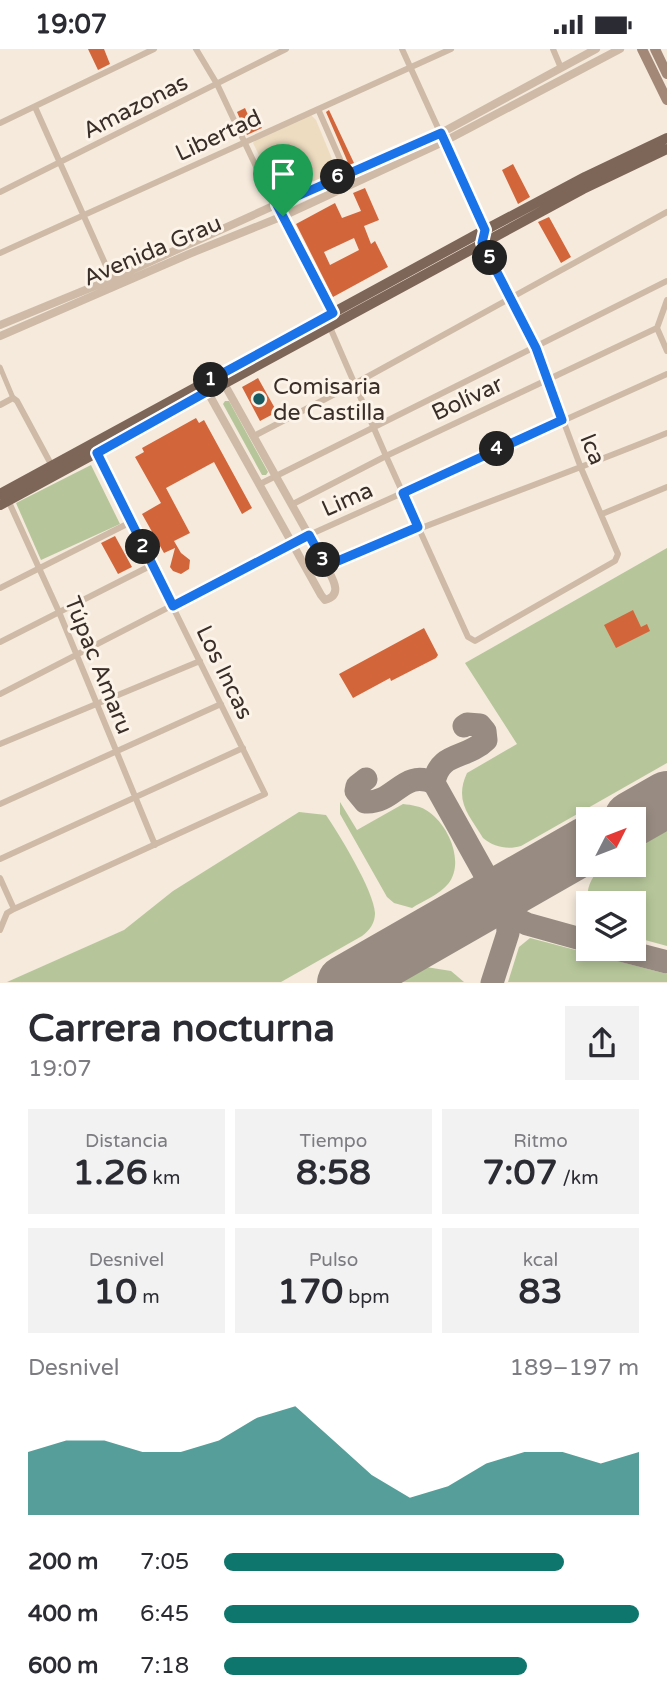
<!DOCTYPE html>
<html lang="es">
<meta charset="utf-8">
<style>
:root{--surface:#fff;--page:#f2f2f3;--text:#2b2b33;--muted:#7c7c81;--accent:#0f766e}
body{margin:0;font-family:"Varela Round",sans-serif;background:var(--page);color:var(--text);height:100vh;display:flex;flex-direction:column;font-size:26px;white-space:nowrap}
*{box-sizing:border-box;margin:0}
p{font-size:23px;color:var(--muted)}
.icon{flex:none;width:38px;height:38px;fill:none;stroke:currentColor;stroke-width:2;stroke-linecap:round;stroke-linejoin:round}
.map{position:relative;height:934px;overflow:hidden}
.panel{display:flex;flex-direction:column;background:var(--surface);flex:1}
.panel>*{flex:none}
.needle{width:46px;rotate:48deg}
.fabs{position:absolute;left:576px;top:758px;display:grid;gap:14px}
.fabs a{display:grid;place-items:center;width:70px;height:70px;border-radius:0px;background:var(--surface);box-shadow:0 4px 10px #0003;font-size:35px}
.pin{position:absolute;display:grid;place-items:center;width:60px;height:60px;color:#fff;margin:-72px -30px;border-radius:50% 50% 50% 0;rotate:-45deg;box-shadow:0 0 7px #0007}
.pin .icon{rotate:45deg}
.km{position:absolute;width:35px;height:35px;margin:-18px;border-radius:50%;background:#222;color:#fff;font-size:19px;line-height:35px;text-align:center}
.round{display:grid;place-items:center;flex:none;width:74px;height:74px;border-radius:0px;background:var(--page)}
.headline{display:flex;align-items:center;justify-content:space-between;height:119px;padding:0 28px}
h1{font-size:38px;font-weight:800;line-height:52px}
.figures{display:grid;grid-template-columns:repeat(3,1fr);gap:10px;height:119px;padding:7px 28px}
.figures div{display:grid;align-content:center;border-radius:0px;background:var(--page);text-align:center}
.figures b{font-size:35px;font-weight:800}
.figures small{font-size:19px;font-weight:400}
.figures p{font-size:19px}
.chart{height:196px;padding:14px 28px}
.chart p{display:flex;justify-content:space-between}
.chart svg{width:100%;height:126px;margin-top:7px;fill:var(--accent);opacity:.7}
ul{padding:0 28px;list-style:none;font-size:23px}
li{display:grid;grid-template-columns:112px 84px 1fr;align-items:center;height:52px}
li i{height:18px;border-radius:9px;background:var(--accent)}
.status{display:flex;justify-content:space-between;align-items:center;height:49px;padding:0 35px;background:var(--surface);direction:ltr}
.status svg{height:19px;fill:currentColor}
.map>svg:first-child{display:block}
.green{fill:#b6c69a}
.plaza{fill:#eedcc1}
.lines{fill:none;stroke-linecap:round;stroke-linejoin:round}
.taxiway{stroke:#988c82;stroke-width:23}
.runway{stroke:#988c82;stroke-width:56}
.building{fill:#d3653b;fill-rule:evenodd}
.pedestrian{stroke:#cebaa6;stroke-width:5}
.minor{stroke:#cebaa6;stroke-width:6}
.tertiary{stroke:#cebaa6;stroke-width:8}
.secondary{stroke:#a38877;stroke-width:10}
.primary{stroke:#7d6557;stroke-width:10}
.route-casing{stroke:#fff;stroke-width:14}
.route{stroke:#1a73e8;stroke-width:9}
.poi-dot{fill:#185960;stroke:#fcf3e9;stroke-width:2.5}
.labels{text-anchor:middle;stroke-width:6;stroke-linejoin:round;paint-order:stroke}
.street-label{font-size:23px;fill:#3a2e28;stroke:#fcf3e9}
.poi-label{font-size:23px;fill:#3a2e28;stroke:#fcf3e9;text-anchor:start}
</style>
<div class="status"><b>19:07</b><svg viewBox="0 0 49 12"><path d="M0 12V9h3v3zM5 12V6h3v6zM10 12V3h3v9zM15 12V0h3v12zM26 1h20v11H26zM47 4h2v5h-2z"/></svg></div>
<div class="map">
<svg width="667" height="934" viewBox="0 0 667 934">
<rect width="100%" height="100%" fill="#f5eadc"/>
<path class="green" d="M225,352h4l39,71 -2,3h-4l-39,-71z
M91,416l29,59 -79,36 -25,-57z
M667,499v215l-146,83c-14,4 -27,1 -38,-8 -14,-23 -29,-37 -16,-65l50,-29 -52,-81z
M340,753l17,28 46,-26c9,1 18,2 26,8 20,14 36,51 19,72 -8,10 -25,17 -36,24l-18,-5 -7,-6 -47,-83z
M299,763l27,3c13,19 48,76 49,98 0,10 -5,17 -13,23l-81,46h-274l117,-52 49,-39z
M667,780v117l-33,-9v-34h-46c-2,-16 3,-26 15,-37l31,-1v-17z
M530,889l137,36v8h-159l11,-35z
M426,918l25,4 13,11h-66z"/>
<path class="plaza" d="M310,65l6,6 21,51 -2,3 -49,21 -8,-1 -25,-51 2,-3z"/>
<g class="lines">
<path class="taxiway" d="M366,730l-9,7 -1,5 9,11c30,2 38,-34 69,-19l73,131 1,19 -16,50
M434,734c5,-32 32,-23 52,-43l-1,-9 -5,-6 -13,-1 -3,2
M507,865l20,10 61,17
M617,900l50,13"/>
<path class="runway" d="M632,770l35,-20
M345,934l243,-139"/>
</g>
<path class="building" d="M88,0h16l6,15 -12,6z
M245,59l7,16 6,-3 4,7 -15,7 -10,-23z
M329,61l25,53 -5,2 -23,-53z
M513,115l17,33 -12,7 -16,-34z
M365,139l14,32 -15,6 7,18 4,-3 13,26 -55,30 -37,-73 39,-21 7,15 19,-7 -8,-18zM354,189l5,12 -29,15 -6,-13z
M549,168l22,40 -10,6 -23,-41z
M258,329l19,34 -17,9 -18,-34z
M196,369l3,5 5,-3 48,88 -10,6 -28,-52 -48,26 24,45 -16,8 7,12 9,7 -1,9 -8,5 -8,-3 -3,-4 5,-19 -11,5 -22,-39 19,-11 -26,-46 9,-5 -2,-4z
M115,487l17,31 -14,7 -17,-31z
M633,561l8,17 6,-3 3,7 -34,17 -12,-23z
M424,579l14,27 -2,3 -45,23 -1,-3 -37,20 -14,-24z"/>
<g class="lines">
<path class="pedestrian" d="M0,318l13,31"/>
<path class="minor" d="M196,0l21,35 43,91 74,139
M402,0l83,182
M553,0l8,19
M35,58l77,172
M318,60l28,64
M0,74l154,-74
M0,143l286,-143
M0,204l451,-204
M667,251l-10,28 10,23
M329,276l57,131 82,181 7,4 140,-80 3,-7 -37,-86 -45,-120 -53,-107
M0,356l13,-7 4,3 35,65
M254,387l102,-53 311,-171
M260,435l407,-203
M8,451l51,112 96,233
M293,455l93,-48 271,-128
M602,465l65,-27
M326,517c113,-47 228,-87 341,-133
M0,539l131,-66
M0,593l152,-77
M0,645l309,-159 358,-161
M0,695l200,-83
M0,755l221,-100
M0,810l243,-111
M0,829l14,31
M0,881l7,-17 7,-4 251,-115 -168,-341"/>
<path class="tertiary" d="M0,276l112,-46 234,-106 95,-40 155,-84
M0,287l189,-82 94,-38 162,-75 175,-92
M206,340l115,206 4,5c19,-5 7,-22 1,-34l-104,-186"/>
<path class="secondary" d="M642,0l25,51
M655,0l12,25"/>
<path class="primary" d="M0,445l485,-264 100,-53 82,-39
M0,456l583,-316 84,-40"/>
</g>
<g class="lines">
<defs>
<path id="route" d="M441,84l44,97 -3,13 54,105 26,72 -159,73 15,34 -92,39 -17,-31 -136,71 -76,-153 111,-62 -5,-7 130,-71 -56,-108z"/>
</defs>
<use href="#route" class="route-casing"/>
<use href="#route" class="route"/>
</g>
<circle class="poi-dot" cx="259" cy="350" r="7"/>
<g class="labels">
<g class="street-label">
<text transform="translate(135 57) rotate(-27)" y="8">Amazonas</text>
<text transform="translate(218 86) rotate(-25)" y="8">Libertad</text>
<text transform="translate(152 201) rotate(-23)" y="8">Avenida Grau</text>
<text transform="translate(467 349) rotate(-25)" y="8">Bolívar</text>
<text transform="translate(593 400) rotate(68)" y="8">Ica</text>
<text transform="translate(347 450) rotate(-24)" y="8">Lima</text>
<text transform="translate(99 616) rotate(68)" y="8">Túpac Amaru</text>
<text transform="translate(225 623) rotate(64)" y="8">Los Incas</text>
</g>
<g class="poi-label">
<text x="273" y="345">Comisaria<tspan x="273" dy="26">de Castilla</tspan></text>
</g>
</g>
</svg>
<div class="fabs">
<a><svg class="needle" viewBox="-14 -14 28 28"><path d="M0-13l5 13h-10z" fill="#e53935"/><path d="M0 13l5-13h-10z" fill="#7c7c81"/></svg></a>
<a><svg class="icon" aria-label="layers" viewBox="0 0 24 24"><path d="M12 4l9 5-9 5-9-5zM3 14l9 5 9-5"/></svg></a>
</div>
<div class="pin" style="left:283px;top:167px;background:#1e9e55"><svg class="icon" aria-label="arrive" viewBox="0 0 24 24"><path d="M6 21V4h12l-3 4 3 4H6"/></svg></div>
<b class="km" style="left:211px;top:331px">1</b>
<b class="km" style="left:143px;top:498px">2</b>
<b class="km" style="left:323px;top:511px">3</b>
<b class="km" style="left:497px;top:400px">4</b>
<b class="km" style="left:490px;top:209px">5</b>
<b class="km" style="left:338px;top:128px">6</b>
</div>
<section class="panel">
<div class="headline"><div><h1>Carrera nocturna</h1><p>19:07</p></div><a class="round"><svg class="icon" aria-label="share" viewBox="0 0 24 24"><path d="M12 15V3M7 8l5-5 5 5M5 13v7h14v-7"/></svg></a></div>
<div class="figures">
<div><p>Distancia</p><b>1.26<small> km</small></b></div>
<div><p>Tiempo</p><b>8:58</b></div>
<div><p>Ritmo</p><b>7:07<small> /km</small></b></div>
</div>
<div class="figures">
<div><p>Desnivel</p><b>10<small> m</small></b></div>
<div><p>Pulso</p><b>170<small> bpm</small></b></div>
<div><p>kcal</p><b>83</b></div>
</div>
<div class="chart"><p><span>Desnivel</span>189–197 m</p>
<svg viewBox="0 0 160 44" preserveAspectRatio="none"><path d="M0 44V22L10 18L20 18L30 22L40 22L50 18L60 10L70 6L80 18L90 30L100 38L110 34L120 26L130 22L140 22L150 26L160 22V44z"/></svg>
</div>
<ul>
<li><b>200 m</b>7:05<i style="width:82%"></i></li>
<li><b>400 m</b>6:45<i style="width:100%"></i></li>
<li><b>600 m</b>7:18<i style="width:73%"></i></li>
</ul>
</section>
